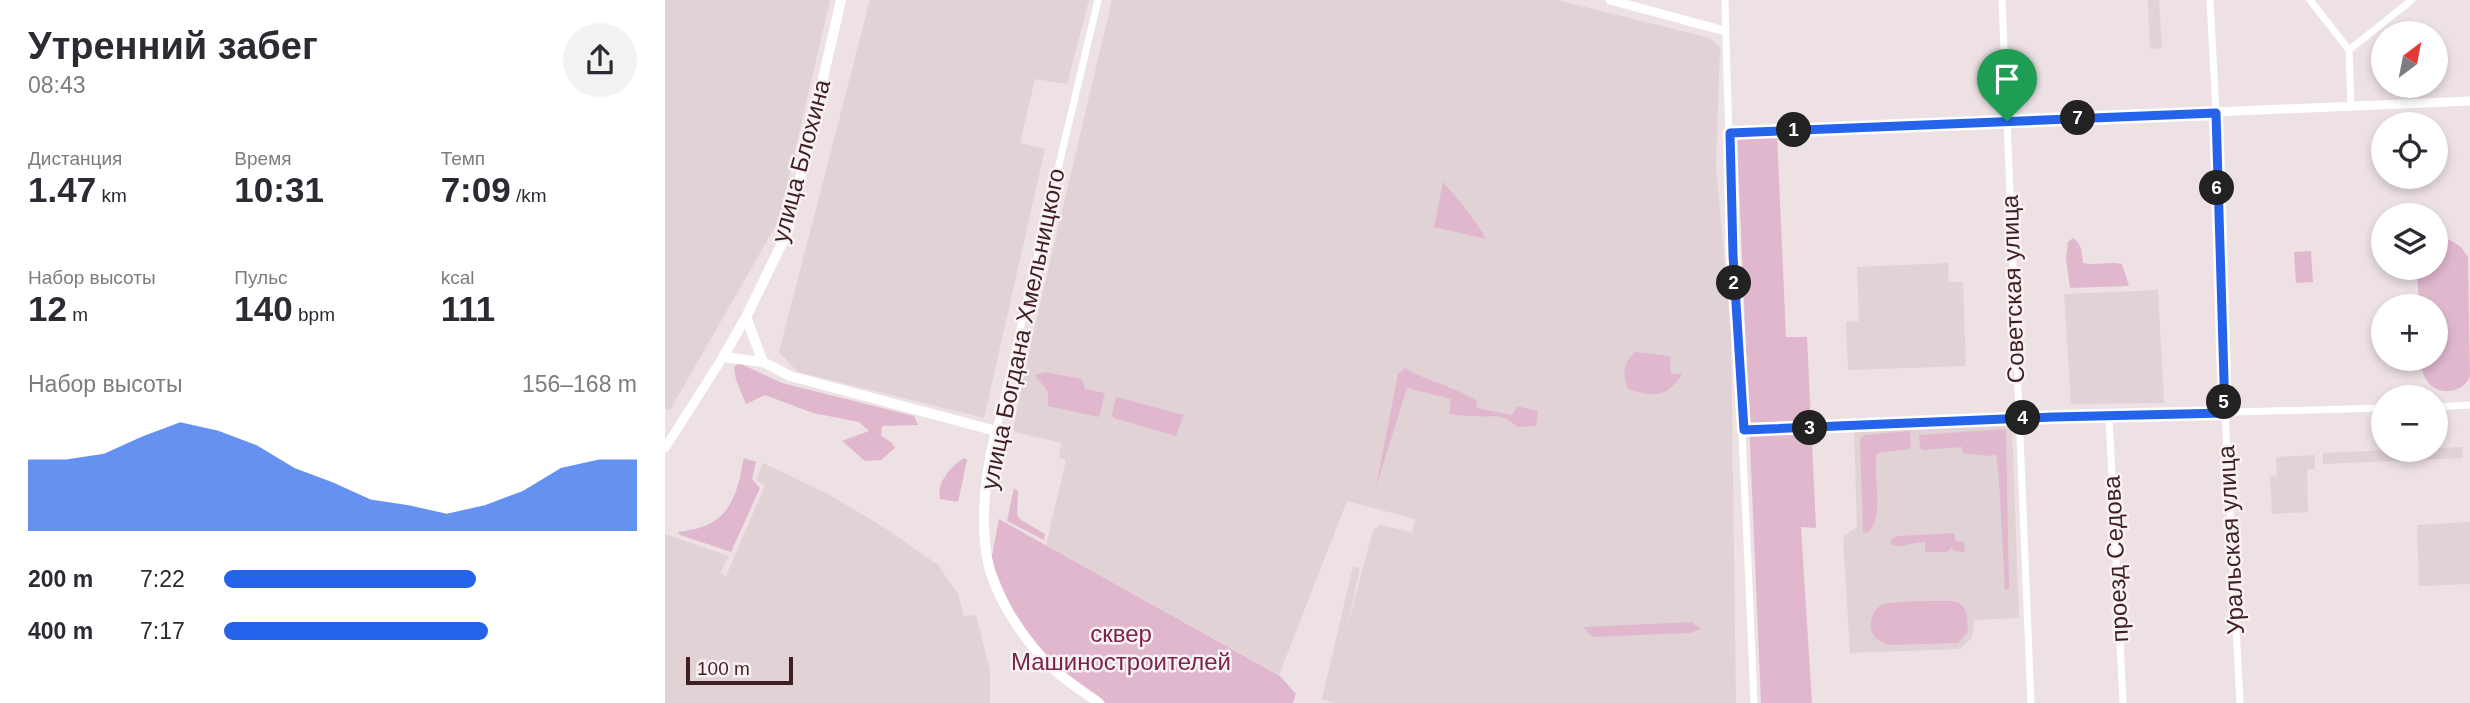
<!DOCTYPE html>
<html lang="ru">
<meta charset="utf-8">
<style>
:root{--surface:#fff;--page:#f2f2f3;--text:#2b2b33;--muted:#7c7c81;--accent:#2563eb}
body{margin:0;font-family:Arial,sans-serif;background:var(--page);color:var(--text);height:100vh;display:flex;flex-direction:column;font-size:26px;white-space:nowrap}
*{box-sizing:border-box;margin:0}
p{font-size:23px;color:var(--muted)}
.icon{flex:none;width:38px;height:38px;fill:none;stroke:currentColor;stroke-width:2;stroke-linecap:round;stroke-linejoin:round}
.map{position:relative;flex:1;overflow:hidden}
.details{display:flex;flex-direction:column;background:var(--surface);width:665px}
.details>*{flex:none}
.needle{width:46px;rotate:32deg}
.controls{position:absolute;left:1706px;top:21px;display:grid;gap:14px}
.controls a{display:grid;place-items:center;width:77px;height:77px;border-radius:50%;background:var(--surface);box-shadow:0 4px 10px #0003;font-size:35px}
.scale{position:absolute;left:21px;bottom:18px;width:107px;box-sizing:border-box;padding-left:7px;border:4px solid #401f22;border-top:0;font-size:19px;line-height:24px;white-space:nowrap;color:#401f22;-webkit-text-stroke:5px #f9f2f4;paint-order:stroke}
.pin{position:absolute;display:grid;place-items:center;width:60px;height:60px;color:#fff;margin:-72px -30px;border-radius:50% 50% 50% 0;rotate:-45deg;box-shadow:0 0 7px #0007}
.pin .icon{rotate:45deg}
.km{position:absolute;width:35px;height:35px;margin:-18px;border-radius:50%;background:#222;color:#fff;font-size:19px;line-height:35px;text-align:center}
.round{display:grid;place-items:center;flex:none;width:74px;height:74px;border-radius:37px;background:var(--page)}
.head{display:flex;align-items:center;justify-content:space-between;height:119px;padding:0 28px}
h1{font-size:38px;font-weight:600;line-height:52px}
.figures{display:grid;grid-template-columns:repeat(3,1fr);gap:10px;height:119px;padding:7px 28px}
.figures div{display:grid;align-content:center}
.figures b{font-size:35px;font-weight:600}
.figures small{font-size:19px;font-weight:400}
.figures p{font-size:19px}
.chart{height:196px;padding:14px 28px}
.chart p{display:flex;justify-content:space-between}
.chart svg{width:100%;height:126px;margin-top:7px;fill:var(--accent);opacity:.7}
ul{padding:0 28px;list-style:none;font-size:23px}
li{display:grid;grid-template-columns:112px 84px 1fr;align-items:center;height:52px}
li i{height:18px;border-radius:9px;background:var(--accent)}
main{display:flex;flex:1;min-height:0}
.map>svg:first-child{display:block}
.built{fill:#e1d2d6}
.green{fill:#e1b7ce}
.lines{fill:none;stroke-linecap:round;stroke-linejoin:round}
.minor{stroke:#fff;stroke-width:7}
.tertiary{stroke:#fff;stroke-width:9}
.secondary{stroke:#fff;stroke-width:10}
.route-casing{stroke:#fff;stroke-width:14}
.route{stroke:#2563eb;stroke-width:9}
.labels{text-anchor:middle;stroke-width:5;stroke-linejoin:round;paint-order:stroke}
.street-label{font-size:24px;fill:#401f22;stroke:#f9f2f4}
.park-label{font-size:24px;fill:#7c244a;stroke:#f9f2f4}
</style>
<main>
<section class="details">
<div class="head"><div><h1>Утренний забег</h1><p>08:43</p></div><a class="round"><svg class="icon" aria-label="share" viewBox="0 0 24 24"><path d="M12 15V3M7 8l5-5 5 5M5 13v7h14v-7"/></svg></a></div>
<div class="figures">
<div><p>Дистанция</p><b>1.47<small> km</small></b></div>
<div><p>Время</p><b>10:31</b></div>
<div><p>Темп</p><b>7:09<small> /km</small></b></div>
</div>
<div class="figures">
<div><p>Набор высоты</p><b>12<small> m</small></b></div>
<div><p>Пульс</p><b>140<small> bpm</small></b></div>
<div><p>kcal</p><b>111</b></div>
</div>
<div class="chart"><p><span>Набор высоты</span>156–168 m</p>
<svg viewBox="0 0 160 44" preserveAspectRatio="none"><path d="M0 44V19L10 19L20 17L30 11L40 6L50 9L60 14L70 22L80 27L90 33L100 35L110 38L120 35L130 30L140 22L150 19L160 19V44z"/></svg>
</div>
<ul>
<li><b>200 m</b>7:22<i style="width:61%"></i></li>
<li><b>400 m</b>7:17<i style="width:64%"></i></li>
</ul>
</section>
<div class="map">
<svg width="1805" height="703" viewBox="0 0 1805 703">
<rect width="100%" height="100%" fill="#ede1e4"/>
<path class="built" d="M0,0h165l-51,220 -109,190 -5,-2z
M205,0h219l-22,84 -32,-5 -15,64 25,6 -61,269 -186,-46 -19,-20z
M447,0h445l153,38 10,9 -4,119 15,168 5,369h-402l-12,-4 31,-133 7,2 -14,64 27,-102 7,-5 32,7 3,-13 -68,-18 -68,174 -233,-130 20,-85 -7,-3 2,-14 -46,-11 -1,-6 14,-71z
M1483,0h11l3,48 -12,1z
M1283,263l1,19h14l3,84 -118,4 -2,-48 13,-1 -2,-54z
M1493,290l6,113 -93,1 -7,-110z
M1347,424l7,194 -45,2 -2,17 -12,12 -110,4 -7,-117 14,-9 -3,-99z
M1797,447l1,11 -140,6v-11z
M1650,455v14h-8l1,43 -36,2 -2,-38 7,-1 -1,-18z
M98,463l65,31 57,34 53,37 20,29 6,22 12,-1 14,57v31h-325v-169l64,22 -9,17 6,3 39,-91 -9,-5z
M1805,522v62l-51,2 -2,-61z"/>
<path class="green" d="M1112,134l9,203h21l9,191 -15,-1 11,176h-51l-24,-566z
M778,182c16,19 32,36 43,57l-52,-12z
M1408,238c9,6 9,15 10,25 13,3 25,-2 39,1l7,22 -59,2 -4,-30 2,-16z
M1785,240l11,7 7,10 2,119c-6,17 -32,21 -43,5 -5,-7 -5,-14 -6,-22h15v-53h-17l-2,-38h19v-27z
M1646,251l2,31 -17,1 -2,-31z
M970,352l35,4 1,18h11c-16,25 -29,23 -54,15 -6,-16 -5,-25 7,-37z
M74,363l43,20 132,33 4,9 -36,1 -1,10 10,6 4,6 -14,12 -16,1 -23,-20 27,-10 -10,-9 -46,-9 -48,-18 -19,9 -10,-24 -2,-13z
M740,368c24,14 47,18 71,32l1,8 35,7 5,-9 21,5 -2,15 -19,1c-14,-16 -26,-9 -44,-11 -8,0 -16,-1 -24,-2l2,-15 -44,-11 -31,99 22,-113z
M380,372l37,7 3,10 20,4 -6,24 -51,-11v-14l-13,-17z
M451,397l68,18 -8,21 -62,-18 -2,-3z
M1341,429l3,160 -4,1 -6,-111 -3,-25 -7,2 -26,-3 -1,-6 -39,3 -3,-2 -1,-13z
M1245,431l1,14 -2,4 -32,4c-5,21 9,67 -10,80l-4,-1 -3,-93 4,-4z
M79,458l12,4 -4,17 8,9 -29,64 -51,-17 -2,-3c33,-4 50,-14 60,-47 3,-9 3,-18 6,-27z
M299,458l3,2 -9,42 -18,-3c-4,-16 11,-33 24,-41z
M349,488l4,3 -1,24 4,5 24,14 -1,6 -37,-19z
M334,519l281,157 16,18 -3,9h-187l-37,-26 -38,-38 -18,-27 -22,-51z
M1289,533l2,8 8,1 1,10 -11,-1 -2,-4 -5,5h-22v-10c-12,-1 -24,8 -34,2v-5l7,-3z
M1287,601c17,3 15,16 16,31l-10,11 -70,2c-9,-4 -17,-8 -17,-19 0,-8 2,-16 9,-20 7,-6 59,-5 72,-5z
M1027,622l9,7 -11,4 -98,4 -9,-10z"/>
<g class="lines">
<path class="minor" d="M1060,0c5,234 20,469 29,703
M1337,0l29,703
M1545,0l6,113 9,300 15,290
M1645,0l39,50
M1684,50l63,-50
M1684,50l2,55
M1771,407l34,-2
M1444,416l14,287
M1079,430l309,-13 330,-9
M331,431l102,-431"/>
<path class="tertiary" d="M945,0l115,31
M1065,133l740,-32
M0,448l58,-91"/>
<path class="secondary" d="M81,317l17,45 -40,-5 23,-40 42,-86 53,-231
M98,362l27,14 206,55c-10,40 -16,86 -9,127 7,37 33,75 57,102 16,17 37,30 55,43"/>
</g>
<g class="lines">
<defs>
<path id="route" d="M1551,113l9,300 -172,4 -309,13 -11,-175 -3,-122z"/>
</defs>
<use href="#route" class="route-casing"/>
<use href="#route" class="route"/>
</g>
<g class="labels">
<g class="street-label">
<text transform="translate(136 161) rotate(-75)" y="8">улица Блохина</text>
<text transform="translate(1348 289) rotate(-92)" y="8">Советская улица</text>
<text transform="translate(358 329) rotate(-78)" y="8">улица Богдана Хмельницкого</text>
<text transform="translate(1566 540) rotate(-93)" y="8">Уральская улица</text>
<text transform="translate(1451 559) rotate(-93)" y="8">проезд Седова</text>
</g>
<g class="park-label">
<text x="456" y="642">сквер<tspan x="456" dy="28">Машиностроителей</tspan></text>
</g>
</g>
</svg>
<div class="controls">
<a><svg class="needle" viewBox="-14 -14 28 28"><path d="M0-13l5 13h-10z" fill="#e53935"/><path d="M0 13l5-13h-10z" fill="#7c7c81"/></svg></a>
<a><svg class="icon" aria-label="locate" viewBox="0 0 24 24"><circle cx="12" cy="12" r="6"/><path d="M12 2v4M12 18v4M2 12h4M18 12h4"/></svg></a>
<a><svg class="icon" aria-label="layers" viewBox="0 0 24 24"><path d="M12 4l9 5-9 5-9-5zM3 14l9 5 9-5"/></svg></a>
<a>+</a>
<a>−</a>
</div>
<div class="scale">100 m</div>
<div class="pin" style="left:1342px;top:121px;background:#1e9e55"><svg class="icon" aria-label="arrive" viewBox="0 0 24 24"><path d="M6 21V4h12l-3 4 3 4H6"/></svg></div>
<b class="km" style="left:1129px;top:130px">1</b>
<b class="km" style="left:1069px;top:283px">2</b>
<b class="km" style="left:1145px;top:428px">3</b>
<b class="km" style="left:1358px;top:418px">4</b>
<b class="km" style="left:1559px;top:402px">5</b>
<b class="km" style="left:1552px;top:188px">6</b>
<b class="km" style="left:1413px;top:118px">7</b>
</div>
</main>
